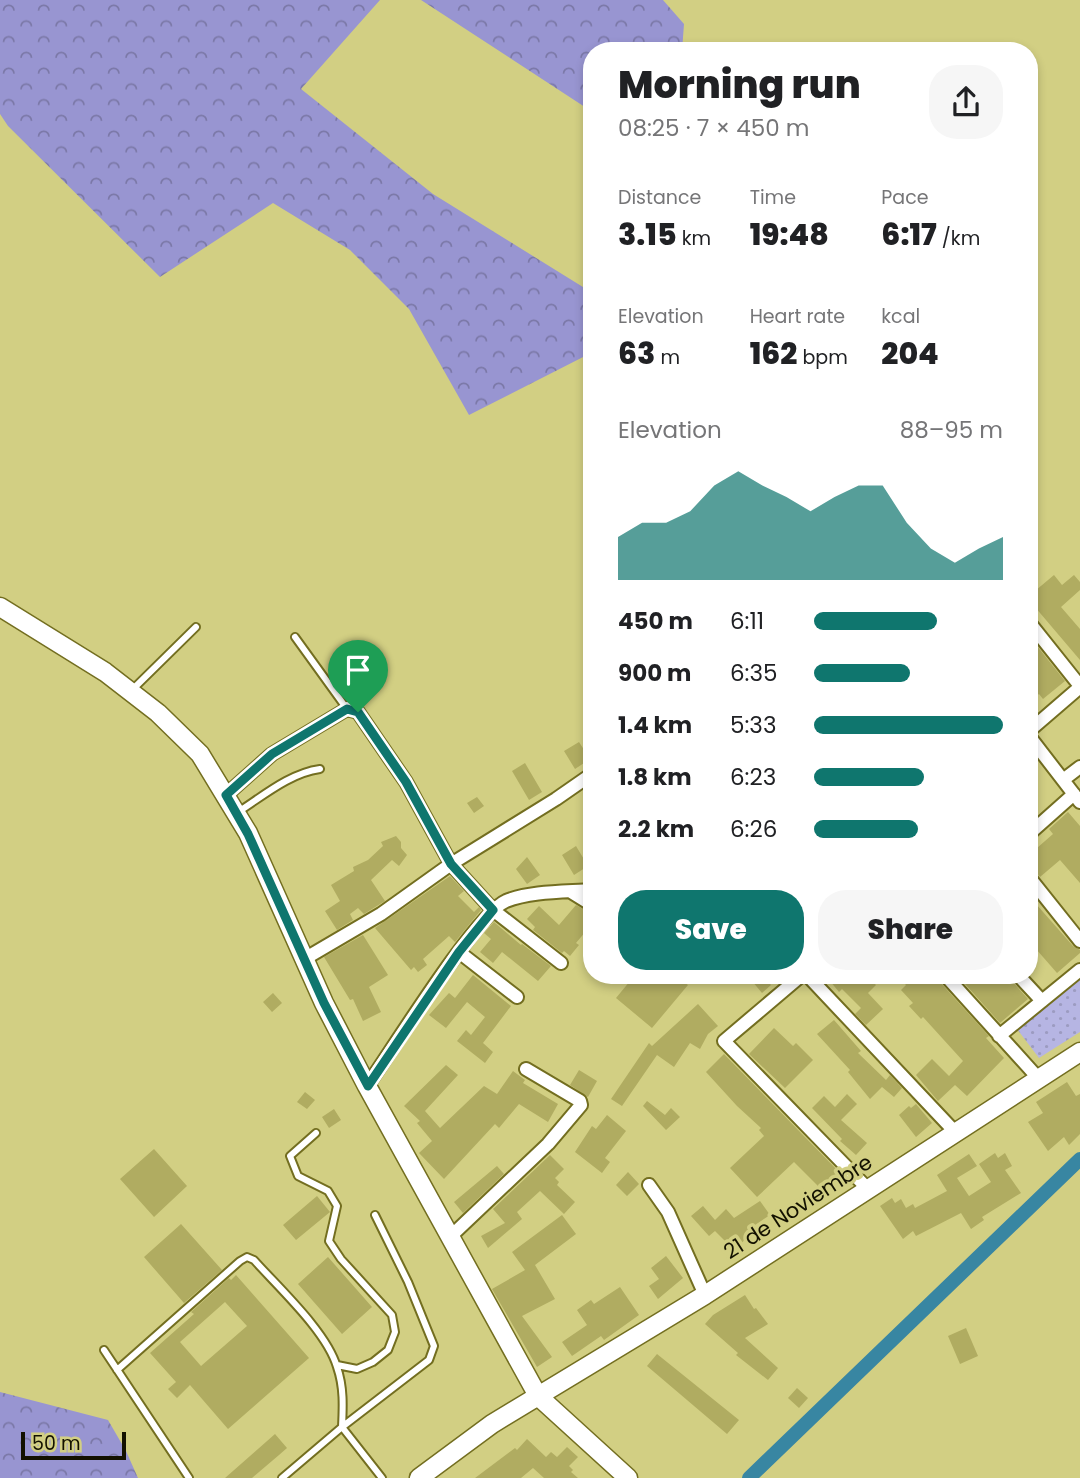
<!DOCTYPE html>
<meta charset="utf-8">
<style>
:root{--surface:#fff;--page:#f6f6f6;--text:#202124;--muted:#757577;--accent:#0f766e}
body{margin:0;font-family:Poppins,sans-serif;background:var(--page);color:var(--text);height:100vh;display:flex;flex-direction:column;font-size:26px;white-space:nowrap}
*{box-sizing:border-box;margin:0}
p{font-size:23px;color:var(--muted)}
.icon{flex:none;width:38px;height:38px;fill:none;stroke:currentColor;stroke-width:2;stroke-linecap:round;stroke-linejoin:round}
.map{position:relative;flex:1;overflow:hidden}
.sheet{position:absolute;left:583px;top:42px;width:455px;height:942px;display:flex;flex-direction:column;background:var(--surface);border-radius:28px;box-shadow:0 4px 10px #0003}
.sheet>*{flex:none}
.scale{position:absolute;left:21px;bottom:18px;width:105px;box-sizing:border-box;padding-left:7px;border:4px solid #131100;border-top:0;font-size:19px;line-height:24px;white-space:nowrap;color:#131100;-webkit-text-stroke:5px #d2cf83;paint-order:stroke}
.pin{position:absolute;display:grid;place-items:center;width:60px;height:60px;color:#fff;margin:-72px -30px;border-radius:50% 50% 50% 0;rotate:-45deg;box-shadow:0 0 7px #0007}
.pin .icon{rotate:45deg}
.round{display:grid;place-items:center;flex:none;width:74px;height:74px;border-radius:28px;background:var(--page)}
.headline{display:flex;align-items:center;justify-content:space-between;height:119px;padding:0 35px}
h1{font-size:38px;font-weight:800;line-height:52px}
.metrics{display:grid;grid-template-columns:repeat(3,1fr);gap:10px;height:119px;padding:7px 35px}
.metrics div{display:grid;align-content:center}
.metrics b{font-size:30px;font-weight:800}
.metrics small{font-size:19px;font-weight:400}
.metrics p{font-size:19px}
.chart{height:196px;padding:14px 35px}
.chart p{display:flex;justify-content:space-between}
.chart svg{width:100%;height:126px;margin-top:7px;fill:var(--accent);opacity:.7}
.action{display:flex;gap:14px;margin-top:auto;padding:14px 35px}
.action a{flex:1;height:80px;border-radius:28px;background:var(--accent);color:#fff;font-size:28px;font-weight:800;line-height:80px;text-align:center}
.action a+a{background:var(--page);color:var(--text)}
ul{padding:0 35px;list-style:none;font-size:23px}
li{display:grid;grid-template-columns:112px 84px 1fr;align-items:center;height:52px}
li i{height:18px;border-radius:9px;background:var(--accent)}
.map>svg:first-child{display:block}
.green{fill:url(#green-dots)}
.forest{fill:url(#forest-crowns)}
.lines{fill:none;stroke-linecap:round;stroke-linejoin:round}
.canal{stroke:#3886a2;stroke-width:14}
.building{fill:#b0ac61;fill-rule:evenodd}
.lane-casing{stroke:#736e20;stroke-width:10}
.street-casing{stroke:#736e20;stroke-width:16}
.secondary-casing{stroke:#736e20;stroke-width:21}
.lane{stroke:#fff;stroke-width:6}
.street{stroke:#fff;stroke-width:12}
.secondary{stroke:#fff;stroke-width:18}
.route-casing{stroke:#fff;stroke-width:14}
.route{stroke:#0f766e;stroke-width:9}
.labels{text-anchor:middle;stroke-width:7;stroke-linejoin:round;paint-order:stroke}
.street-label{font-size:21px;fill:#131100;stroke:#d2cf83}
</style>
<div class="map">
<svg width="1080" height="1478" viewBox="0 0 1080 1478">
<defs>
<pattern id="green-dots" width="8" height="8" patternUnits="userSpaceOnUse" patternTransform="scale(1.75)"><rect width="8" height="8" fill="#b6b5e3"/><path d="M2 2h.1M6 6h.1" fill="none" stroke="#9c9bc1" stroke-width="1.8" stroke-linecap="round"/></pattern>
<pattern id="forest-crowns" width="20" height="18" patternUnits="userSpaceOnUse" patternTransform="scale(1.75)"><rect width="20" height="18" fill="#9895d1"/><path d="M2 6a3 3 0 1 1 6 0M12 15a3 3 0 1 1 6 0" fill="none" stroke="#7b78a7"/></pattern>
</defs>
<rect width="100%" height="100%" fill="#d2cf83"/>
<path class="green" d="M1080,972v60l-41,26 -22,-29z"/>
<path class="forest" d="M0,0h380l-79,89 132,105 158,98v61l-122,62 -60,-106 -59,-59 -77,-47 -113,74 -152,-151 -8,-12z
M421,0h242l21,24 -2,27h-90l-1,60z
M0,1392l108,28 18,31 12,27h-138z"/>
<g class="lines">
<path class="canal" d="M749,1478l331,-319"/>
</g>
<path class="building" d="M1054,575l8,10 12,-10 6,7v8l-19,17 19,22v31l-51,-60v-4z
M1029,636l36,45 -22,18 -4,-5 -10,8z
M579,742l11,17 -15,10 -11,-18z
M525,763l17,29 -13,8 -17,-29z
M477,797l7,9 -10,7 -7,-10z
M1068,812l12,14v57l-20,-23 -20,17 -5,-6 -6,-3v-25l3,-1 5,6 16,-14 -4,-5z
M396,836l5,6v6l6,7 -8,11 -7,-6 -21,20 14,21 -21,13 -6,-6 -8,6 3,6 -16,10 -12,-19 15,-10 -9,-16 23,-14 -1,-4 15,-7 15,-14 -2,-4z
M576,846l12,20 -14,9 -12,-20z
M527,857l13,18 -13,9 -11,-15z
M450,876l14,15 -6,5 16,16 5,-5 2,3 -26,32 -6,-6 -26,23 4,6 -9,7 -4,-5 -3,3 -36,-42z
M1029,896l44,50 7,4v3l-23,20 -21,-24 -7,6z
M576,905l16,9v10l-16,19 3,2 -9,11 -6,-5 -2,2 -29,-23 2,-3 -8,-8 12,-13 20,19z
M494,922l27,23 1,-1 29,22 -13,15 -36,-29 -9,11 -13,-11 11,-13 -7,-6z
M363,935l25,40 -19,12 12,25 -18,9 -10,-22 -3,1 -26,-43z
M473,975l38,31 -28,37 10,9 -8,11 -28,-22 9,-11 5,5 14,-18 -18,-15 -21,26 -17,-13 20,-22 6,5z
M635,975h40l13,10 -36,43 -36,-30z
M747,975h15l9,10 -9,8z
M825,975h28l4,5 9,-5 10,10 -8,8 15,16 -17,16 -11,-11 6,-6 -19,-19 -3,3z
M897,975h39l3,6 50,55 -3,2 18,20 -37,38 -12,-11 -17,16 -22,-26 16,-16 17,17 14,-15 -40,-44 -2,2 -12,-13 4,-3 -12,-13 5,-5z
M957,975h52l3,6 16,18 -28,24z
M273,993l9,10 -10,9 -9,-10z
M698,1004l20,22 -10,8 -8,15 -10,-6 -16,24 -17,-12 -35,51 -11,-7 38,-56 3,3z
M834,1020l27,31 -3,2 28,27 4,-5 12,13 -8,9 -12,-10 -12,12 -22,-27 2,-2 -33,-36z
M774,1028l19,18 3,-3 17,17 -28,28 -36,-34z
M724,1054l118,121 -17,18 -31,-31 -37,35 -27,-29 34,-32 -5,-6 2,-2 -24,-22 -31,-34z
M446,1065l12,10 -33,36 15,17 44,-42 13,8 16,-23 12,9 -2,3 35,21 -10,18 -29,-18 -20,24 -4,-4 -51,55 -25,-26 13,-12 -15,-18 3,-2 -16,-15z
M579,1070l18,11 -9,16 -18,-12z
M1067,1082l9,14 4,-2v40l-11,11 -5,-8 -16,14 -20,-29 15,-9 -7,-11z
M305,1092l10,8 -8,9 -10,-7z
M847,1094l10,10 -16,16 26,23 -11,12 -16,-14 2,-2 -30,-31 12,-12 11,11z
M647,1101l18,14 6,-7 9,9 -14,13 -23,-24z
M916,1104l16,19 -16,14 -17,-22 10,-9 2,2z
M334,1109l7,11 -12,8 -7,-11z
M607,1115l19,16 -21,27 5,4 -8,11 -27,-21 17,-26 4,3z
M154,1149l33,37 -33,31 -34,-38z
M995,1153l3,5 7,-5 7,13 -7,4 16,23 -39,24 2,3 -13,9 -10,-16 -45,23 -3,-5 -10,8 -23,-33 12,-8 3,5 6,-4 5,9 7,-4 2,4 32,-17 -10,-16 32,-21 8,12 -20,12 12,18 22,-14 -12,-18z
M550,1155l14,14 -9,9 4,4 -2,3 18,17 -11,12 -24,-23 -23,21 5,7 -34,29 -7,-12 24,-13 -12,-14z
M497,1166l7,8 -41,39 -9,-11z
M628,1172l11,12 -12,12 -11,-11z
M317,1196l13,16 -34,28 -13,-15z
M760,1201l10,14 -24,16 4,4 -16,15 -19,-19 -6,5 -18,-20 12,-10 12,14 11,-11 8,9z
M562,1215l14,19 -41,31 20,34 -33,17 30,41 -15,10 -45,-78 33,-19 -13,-18z
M181,1224l41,46 -38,33 -40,-46z
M666,1256l17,22 -25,21 -9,-13 10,-7 -8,-11z
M328,1257l44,50 -30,27 -44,-50z
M236,1275l73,83 -81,71 -38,-44 -13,13 -9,-9 8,-7 -26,-29 44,-39 -3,-2 38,-34 2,2zM225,1302l22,24 -46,40 -21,-24z
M620,1287l19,28 -35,25 -3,-4 -29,20 -10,-14 25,-17 -10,-15 14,-10 3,4z
M745,1295l9,14 2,-1 12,16 -23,14 33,30 -10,12 -32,-25 2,-2 -33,-29 8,-9z
M966,1328l12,28 -18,8 -12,-28z
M657,1354l82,66 -12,14 -80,-68z
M797,1388l11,10 -9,10 -11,-10z
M275,1434l12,14 -8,7 -27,23h-27z
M527,1439l19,18 5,-5 6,5 10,-10 11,10 -9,9 4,4 -2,2 7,6h-34l-11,-10 -12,10h-46l40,-30 2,2z"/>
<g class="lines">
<defs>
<path id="lane" d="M295,637l52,72
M132,690l64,-63
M238,812c25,-16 52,-39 82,-43
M316,1133l-26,23 8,20 30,15 9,15 -8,35 12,18 51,56 3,17 -7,18 -15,12 -16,7 -20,-4
M104,1350l85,128
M117,1370l123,-109 7,-4 7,3c25,28 73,72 83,107 7,20 6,40 5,60l40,51
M282,1478l60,-51 87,-67 5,-14 -26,-64 -33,-67"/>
<path id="street" d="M1029,622l51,64
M1029,731l51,-44
M1029,736l51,66
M1063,780l17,-13
M226,795l46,-41 75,-45 11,3 48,70 45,82 105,-65 36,-25
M1029,834l45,-40
M1029,877l51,64
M571,892l21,13
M459,952l58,45
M306,958l75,-44 70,-50 42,46 68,53
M802,975l-78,66 144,148
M807,975l149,158
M945,975l94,104
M1018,975l24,26
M999,1036l81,-66
M367,1086c24,-34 109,-172 139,-185 25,-10 59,-9 86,-11
M649,1185l19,27 37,83
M450,1237l98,-93 33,-39 -1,-4 -54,-32"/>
<path id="secondary" d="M0,607l105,65 53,41 42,41 48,79 76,170 43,83 171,310 90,82
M419,1478l73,-54 213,-129 375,-243"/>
</defs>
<use href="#lane" class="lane-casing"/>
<use href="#street" class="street-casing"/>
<use href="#secondary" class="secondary-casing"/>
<use href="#lane" class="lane"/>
<use href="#street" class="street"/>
<use href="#secondary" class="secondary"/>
</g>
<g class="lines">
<defs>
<path id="route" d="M347,709l11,3 48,70 45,82 42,46 -34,42 -91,134 -44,-83 -76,-169 -22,-39 46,-41z"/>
</defs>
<use href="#route" class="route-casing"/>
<use href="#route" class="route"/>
</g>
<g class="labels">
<g class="street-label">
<text transform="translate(798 1207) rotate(-33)" y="7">21 de Noviembre</text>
</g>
</g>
</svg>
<div class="scale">50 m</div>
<div class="pin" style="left:358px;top:712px;background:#1e9e55"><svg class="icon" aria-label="arrive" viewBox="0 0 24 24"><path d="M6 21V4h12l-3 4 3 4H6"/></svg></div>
<section class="sheet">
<div class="headline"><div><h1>Morning run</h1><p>08:25 · 7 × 450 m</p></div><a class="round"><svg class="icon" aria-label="share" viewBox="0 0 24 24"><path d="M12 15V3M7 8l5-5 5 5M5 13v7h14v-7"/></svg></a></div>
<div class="metrics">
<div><p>Distance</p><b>3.15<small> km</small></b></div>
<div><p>Time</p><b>19:48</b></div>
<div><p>Pace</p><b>6:17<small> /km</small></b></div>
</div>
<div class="metrics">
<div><p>Elevation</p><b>63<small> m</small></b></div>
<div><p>Heart rate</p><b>162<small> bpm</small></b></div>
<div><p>kcal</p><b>204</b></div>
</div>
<div class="chart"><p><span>Elevation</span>88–95 m</p>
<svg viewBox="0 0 160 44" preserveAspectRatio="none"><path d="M0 44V29L10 24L20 24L30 20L40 11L50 6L60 11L70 15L80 20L90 15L100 11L110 11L120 24L130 33L140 38L150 33L160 29V44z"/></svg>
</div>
<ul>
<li><b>450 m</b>6:11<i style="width:65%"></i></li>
<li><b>900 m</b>6:35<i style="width:51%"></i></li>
<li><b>1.4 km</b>5:33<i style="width:100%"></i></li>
<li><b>1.8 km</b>6:23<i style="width:58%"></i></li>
<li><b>2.2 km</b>6:26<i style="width:55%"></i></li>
</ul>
<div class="action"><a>Save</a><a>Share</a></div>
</section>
</div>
